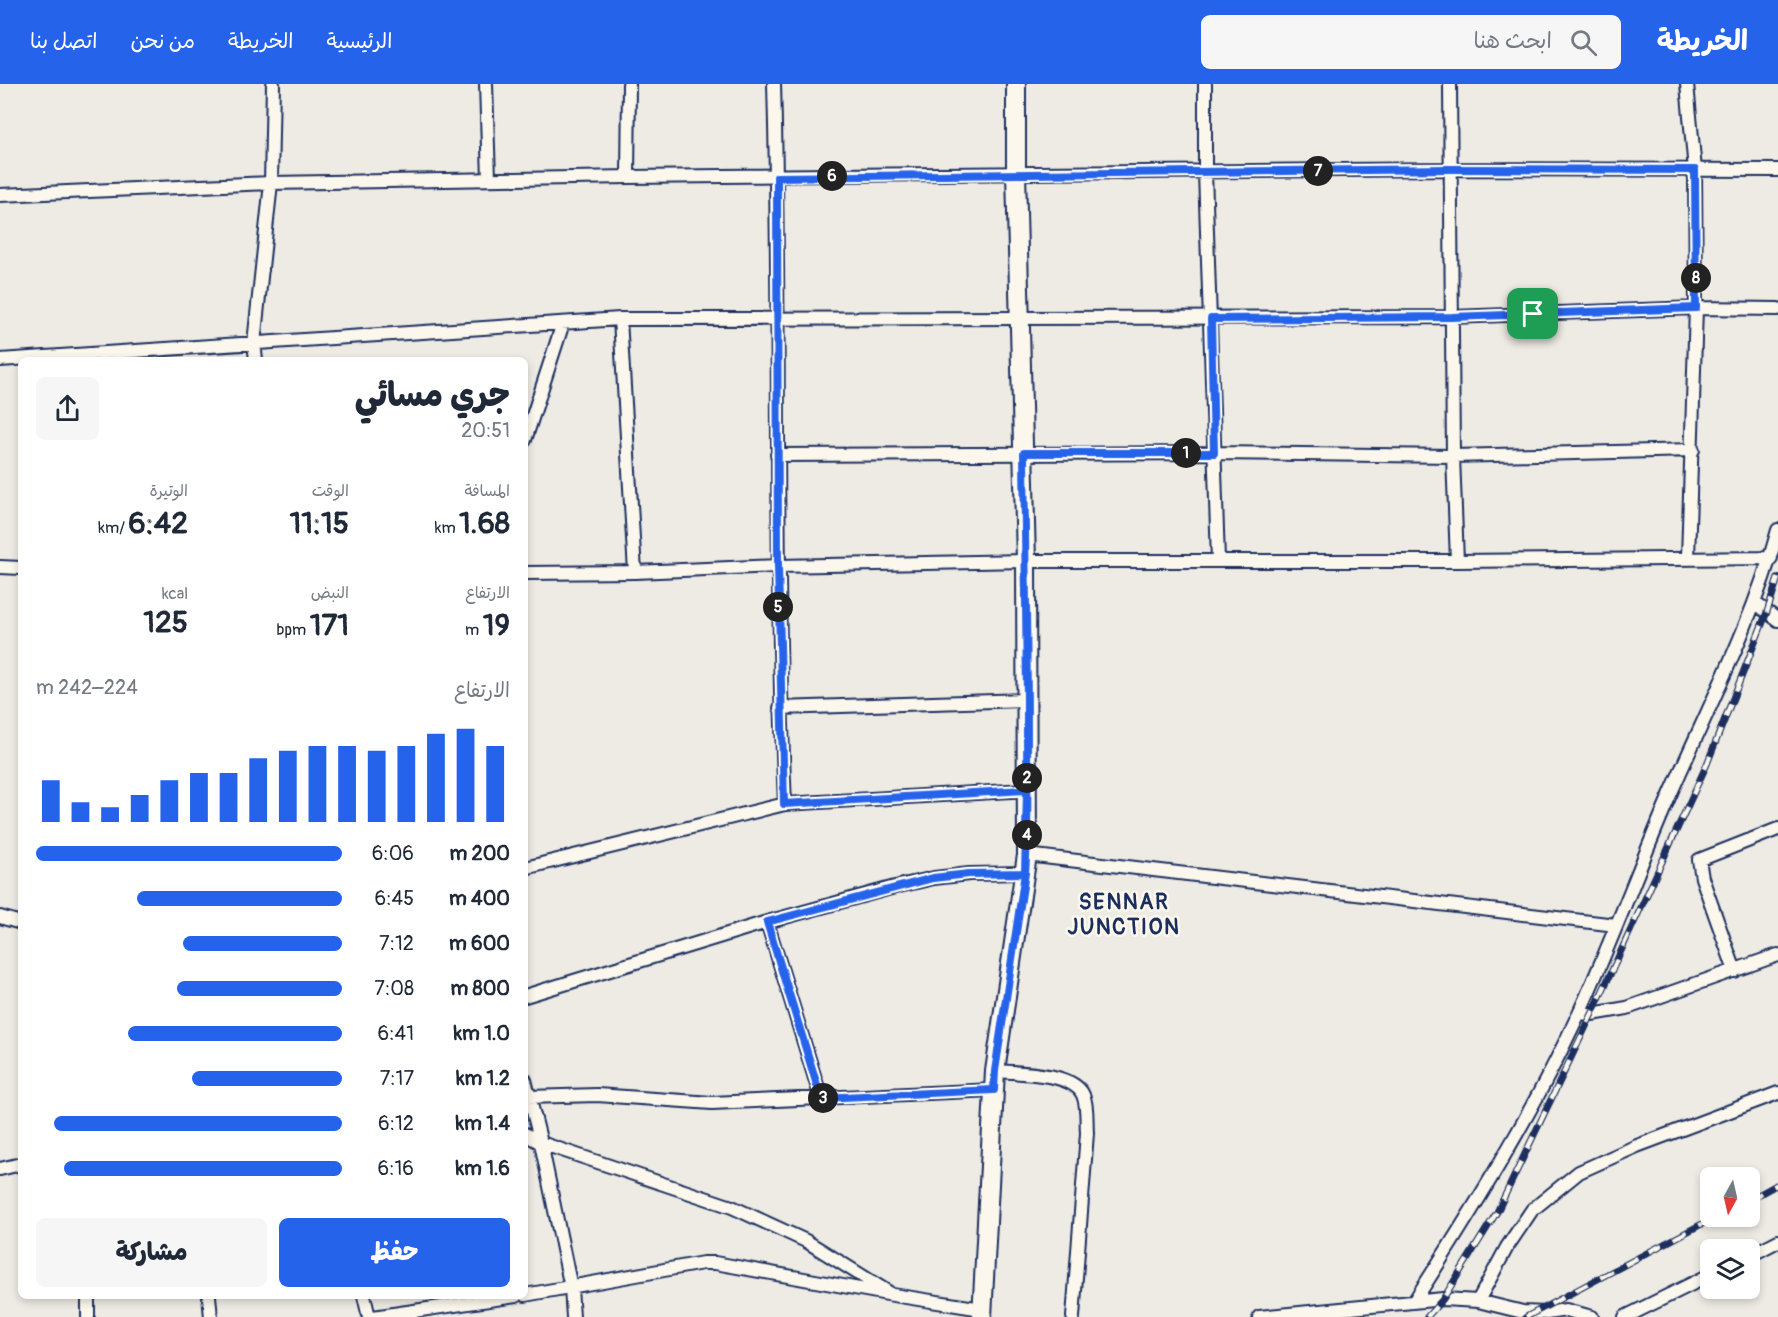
<!DOCTYPE html>
<html lang="ar">
<meta charset="utf-8">
<style>
:root{--surface:#fff;--page:#f6f6f7;--text:#1f2937;--muted:#747a83;--accent:#2563eb}
body{margin:0;font-family:Pangolin,"Playpen Sans Arabic",sans-serif;background:var(--page);color:var(--text);direction:rtl;height:100vh;display:flex;flex-direction:column;font-size:22px;white-space:nowrap}
*{box-sizing:border-box;margin:0}
p{font-size:20px;color:var(--muted)}
.icon{flex:none;width:33px;height:33px;fill:none;stroke:currentColor;stroke-width:2;stroke-linecap:round;stroke-linejoin:round}
.map{position:relative;flex:1;overflow:hidden;direction:ltr}
.drawer{position:absolute;left:18px;top:273px;width:510px;height:942px;display:flex;flex-direction:column;background:var(--surface);border-radius:9px;box-shadow:0 3px 9px #0003;direction:rtl}
.drawer>*{flex:none}
.needle{width:39px;rotate:188deg}
.fabs{position:absolute;left:1700px;top:1083px;display:grid;gap:12px}
.fabs a{display:grid;place-items:center;width:60px;height:60px;border-radius:9px;background:var(--surface);box-shadow:0 3px 9px #0003;font-size:30px}
.pin{position:absolute;display:grid;place-items:center;width:51px;height:51px;color:#fff;margin:-26px;border-radius:12px;box-shadow:0 3px 9px #0006}
.km{position:absolute;width:30px;height:30px;margin:-15px;border-radius:50%;background:#222;color:#fff;font-size:16px;line-height:30px;text-align:center}
.round{display:grid;place-items:center;flex:none;width:63px;height:63px;border-radius:9px;background:var(--page)}
.summary{display:flex;align-items:center;justify-content:space-between;height:102px;padding:0 18px}
h1{font-size:33px;font-weight:800;line-height:45px}
.figures{display:grid;grid-template-columns:repeat(3,1fr);gap:9px;height:102px;padding:6px 18px}
.figures div{display:grid;align-content:center}
.figures b{font-size:30px;font-weight:800}
.figures small{font-size:16px;font-weight:400}
.figures p{font-size:16px}
.chart{height:168px;padding:12px 18px}
.chart p{display:flex;justify-content:space-between}
.chart svg{width:100%;height:108px;margin-top:6px;stroke:var(--accent);stroke-width:6}
.action{display:flex;gap:12px;margin-top:auto;padding:12px 18px}
.action a{flex:1;height:69px;border-radius:9px;background:var(--accent);color:#fff;font-size:24px;font-weight:800;line-height:69px;text-align:center}
.action a+a{background:var(--page);color:var(--text)}
ul{padding:0 18px;list-style:none;font-size:20px}
li{display:grid;grid-template-columns:96px 72px 1fr;align-items:center;height:45px}
li i{height:15px;border-radius:8px;background:var(--accent)}
header{display:flex;align-items:center;gap:36px;box-sizing:border-box;height:84px;padding:0 30px;background:var(--accent);color:#fff}
header strong{font-size:28px}
nav{display:flex;gap:33px;margin-inline-start:auto;font-size:21px}
.search{width:420px;height:54px;background:var(--page);display:flex;align-items:center;gap:15px;box-sizing:border-box;padding:0 21px;border-radius:9px;color:var(--muted);font-size:22px}
.map>svg:first-child{display:block}
.lines{fill:none;stroke-linecap:round;stroke-linejoin:round}
.street-casing{stroke:#1b2f5e;stroke-width:16}
.secondary-casing{stroke:#1b2f5e;stroke-width:22}
.street{stroke:#fbf7ec;stroke-width:12}
.secondary{stroke:#fbf7ec;stroke-width:18}
.rail-casing{stroke:#1b2f5e;stroke-width:7}
.rail{stroke:#fbf7ec;stroke-width:4.5;stroke-dasharray:14;stroke-linecap:butt}
.route-casing{stroke:#fff;stroke-width:12}
.route{stroke:#2563eb;stroke-width:8}
.labels{text-anchor:middle;stroke-width:5;stroke-linejoin:round;paint-order:stroke}
.district-label{font-size:22px;font-weight:bold;letter-spacing:1.5px;fill:#1b2f5e;stroke:#fbf7ec}
</style>
<header>
<strong>الخريطة</strong>
<div class="search"><svg class="icon" aria-label="search" viewBox="0 0 24 24"><circle cx="10" cy="10" r="6"/><path d="M15 15l6 6"/></svg>ابحث هنا</div>
<nav><a>الرئيسية</a><a>الخريطة</a><a>من نحن</a><a>اتصل بنا</a></nav>
</header>
<div class="map">
<svg width="1778" height="1233" viewBox="0 0 1778 1233">
<rect width="100%" height="100%" fill="#eeebe4"/>
<filter id="ink" filterUnits="userSpaceOnUse"><feTurbulence type="fractalNoise" baseFrequency=".0167" numOctaves="2"/><feDisplacementMap in="SourceGraphic" scale="12" xChannelSelector="R" yChannelSelector="G"/><feConvolveMatrix kernelMatrix="1 2 1 2 8 2 1 2 1" color-interpolation-filters="sRGB"/></filter>
<g filter="url(#ink)">
<g class="lines">
<defs>
<path id="street" d="M486,0l3,95
M774,0c7,240 0,480 11,720
M1205,0v88l13,388
M1450,0l3,372 4,105
M1687,0l8,86 1,138 -8,250
M628,93l1,-93
M0,111l271,-12 357,-6 821,-8 329,1
M620,235l15,253
M0,276l620,-41 832,-2 244,-9 82,1
M256,276l-2,-17 17,-160 2,-99
M525,356l38,-117
M777,371l437,-2 239,3 240,-6
M0,483l21,1
M525,489l110,-1 143,-6 248,-5h431l314,-3
M1755,519l23,17
M780,624l247,-8
M1027,771l589,70
M525,784l260,-64 242,-14
M0,833l21,6
M767,838l54,176
M1735,887l-33,-93 -3,-18 79,-31
M525,912l242,-74 128,-35 39,-9 35,-4 56,-1
M1579,929l13,1 35,-6 151,-53
M995,987c23,2 78,1 88,24 5,11 3,26 4,38l-14,184
M525,996l16,63 30,145 2,29
M528,1013l69,-2 115,8 282,-13
M525,1050l16,9 191,64 74,34 82,51
M0,1085l21,-5
M1749,1172l29,-15
M525,1211l178,-32h12l178,32 89,14
M88,1212v21
M209,1212l2,21
M364,1212l5,21
M1415,1216c59,-92 118,-187 164,-287 33,-72 60,-146 91,-218 38,-87 83,-173 108,-265
M1478,1217l29,-54 25,-37 47,-38 58,-26 141,-53
M373,1233l143,-21
M1259,1233l184,-18 35,2 45,11 24,1 19,-3 26,7
M1625,1233l85,-42"/>
<path id="secondary" d="M982,1233l13,-246 32,-216 -1,-294 -10,-388v-89"/>
</defs>
<use href="#street" class="street-casing"/>
<use href="#secondary" class="secondary-casing"/>
<use href="#street" class="street"/>
<use href="#secondary" class="secondary"/>
<defs>
<path id="rail" d="M1749,1116l29,-16
M1427,1233l16,-18 54,-87 95,-198 115,-250 60,-152 11,-34
M1526,1233l191,-101"/>
</defs>
<use href="#rail" class="rail-casing"/>
<use href="#rail" class="rail"/>
</g>
</g>
<g class="lines" filter="url(#ink)">
<defs>
<path id="route" d="M1533,230l-81,3 -241,2 3,134h-190c1,93 3,186 3,279 0,46 2,94 -2,141l-30,198 -1,19 -173,8 -54,-176 166,-44 36,-4 56,-1 2,-83 -243,14 -6,-238 -1,-389 672,-8 246,1 1,138 -163,6"/>
</defs>
<use href="#route" class="route-casing"/>
<use href="#route" class="route"/>
</g>
<g class="labels">
<g class="district-label">
<text x="1124" y="825">SENNAR<tspan x="1124" dy="25">JUNCTION</tspan></text>
</g>
</g>
</svg>
<div class="fabs">
<a><svg class="needle" viewBox="-14 -14 28 28"><path d="M0-13l5 13h-10z" fill="#e53935"/><path d="M0 13l5-13h-10z" fill="#747a83"/></svg></a>
<a><svg class="icon" aria-label="layers" viewBox="0 0 24 24"><path d="M12 4l9 5-9 5-9-5zM3 14l9 5 9-5"/></svg></a>
</div>
<div class="pin" style="left:1533px;top:230px;background:#1e9e55"><svg class="icon" aria-label="arrive" viewBox="0 0 24 24"><path d="M6 21V4h12l-3 4 3 4H6"/></svg></div>
<b class="km" style="left:1186px;top:369px">1</b>
<b class="km" style="left:1027px;top:694px">2</b>
<b class="km" style="left:823px;top:1014px">3</b>
<b class="km" style="left:1027px;top:751px">4</b>
<b class="km" style="left:778px;top:523px">5</b>
<b class="km" style="left:832px;top:92px">6</b>
<b class="km" style="left:1318px;top:87px">7</b>
<b class="km" style="left:1696px;top:194px">8</b>
<section class="drawer">
<div class="summary"><div><h1>جري مسائي</h1><p>20:51</p></div><a class="round"><svg class="icon" aria-label="share" viewBox="0 0 24 24"><path d="M12 15V3M7 8l5-5 5 5M5 13v7h14v-7"/></svg></a></div>
<div class="figures">
<div><p>المسافة</p><b>1.68<small> km</small></b></div>
<div><p>الوقت</p><b>11:15</b></div>
<div><p>الوتيرة</p><b>6:42<small> /km</small></b></div>
</div>
<div class="figures">
<div><p>الارتفاع</p><b>19<small> m</small></b></div>
<div><p>النبض</p><b>171<small> bpm</small></b></div>
<div><p>kcal</p><b>125</b></div>
</div>
<div class="chart"><p><span>الارتفاع</span>224–242 m</p>
<svg viewBox="0 0 160 44" preserveAspectRatio="none"><path d="M5 44V27M15 44V36M25 44V38M35 44V33M45 44V27M55 44V24M65 44V24M75 44V18M85 44V15M95 44V13M105 44V13M115 44V15M125 44V13M135 44V8M145 44V6M155 44V13"/></svg>
</div>
<ul>
<li><b>200 m</b>6:06<i style="width:100%"></i></li>
<li><b>400 m</b>6:45<i style="width:67%"></i></li>
<li><b>600 m</b>7:12<i style="width:52%"></i></li>
<li><b>800 m</b>7:08<i style="width:54%"></i></li>
<li><b>1.0 km</b>6:41<i style="width:70%"></i></li>
<li><b>1.2 km</b>7:17<i style="width:49%"></i></li>
<li><b>1.4 km</b>6:12<i style="width:94%"></i></li>
<li><b>1.6 km</b>6:16<i style="width:91%"></i></li>
</ul>
<div class="action"><a>حفظ</a><a>مشاركة</a></div>
</section>
</div>
